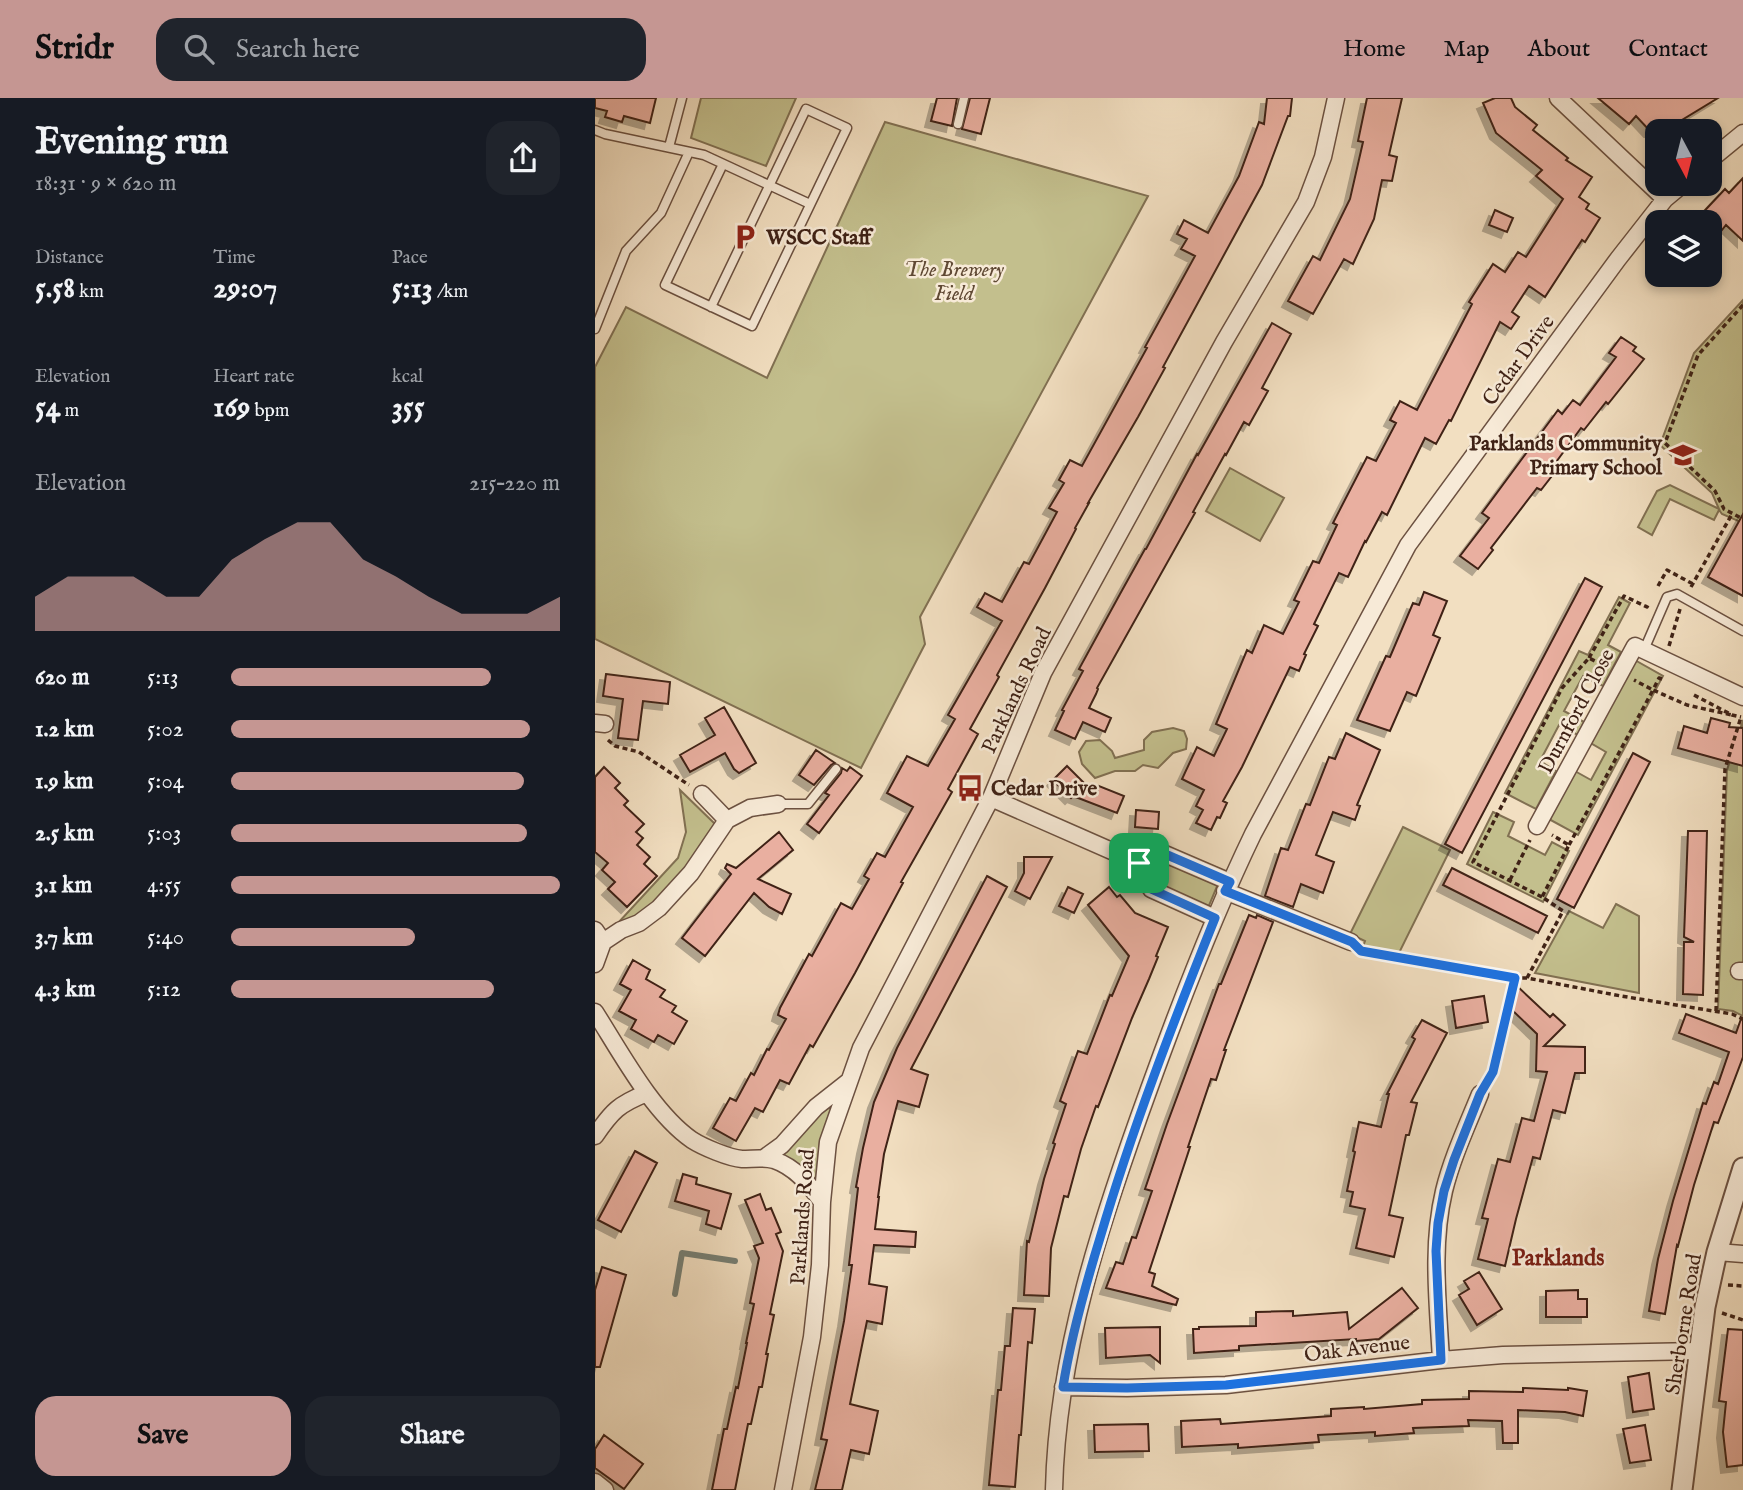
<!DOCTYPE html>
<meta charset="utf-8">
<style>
:root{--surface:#171b24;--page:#20242c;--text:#f1f3f6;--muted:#9ea1a6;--accent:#c59692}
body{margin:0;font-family:"IM FELL English",serif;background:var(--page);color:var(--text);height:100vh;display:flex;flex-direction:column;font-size:26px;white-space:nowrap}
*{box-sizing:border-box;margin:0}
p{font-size:23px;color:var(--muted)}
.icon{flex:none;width:38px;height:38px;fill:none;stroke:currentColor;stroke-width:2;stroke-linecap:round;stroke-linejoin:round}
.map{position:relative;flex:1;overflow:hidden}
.side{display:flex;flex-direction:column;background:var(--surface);width:595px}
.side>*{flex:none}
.needle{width:46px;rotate:173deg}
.tools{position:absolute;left:1050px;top:21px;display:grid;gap:14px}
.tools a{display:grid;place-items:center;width:77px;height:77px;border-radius:14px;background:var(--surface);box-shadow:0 4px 10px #0003;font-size:35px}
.pin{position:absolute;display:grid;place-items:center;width:60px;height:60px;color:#fff;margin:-30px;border-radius:14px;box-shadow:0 4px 10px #0006}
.round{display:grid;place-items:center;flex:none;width:74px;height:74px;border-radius:21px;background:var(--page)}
.head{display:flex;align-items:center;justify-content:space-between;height:119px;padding:0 35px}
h1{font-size:38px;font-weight:700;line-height:52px}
.stats{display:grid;grid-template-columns:repeat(3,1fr);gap:10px;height:119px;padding:7px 35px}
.stats div{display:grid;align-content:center}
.stats b{font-size:30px;font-weight:700}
.stats small{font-size:19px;font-weight:400}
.stats p{font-size:19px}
.chart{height:196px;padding:14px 35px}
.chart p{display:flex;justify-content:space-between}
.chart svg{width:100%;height:126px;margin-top:7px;fill:var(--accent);opacity:.7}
.button{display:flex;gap:14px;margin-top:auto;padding:14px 35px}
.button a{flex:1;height:80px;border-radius:21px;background:var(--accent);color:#111;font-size:28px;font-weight:700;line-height:80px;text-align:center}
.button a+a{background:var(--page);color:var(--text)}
ul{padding:0 35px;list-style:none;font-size:23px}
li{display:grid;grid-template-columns:112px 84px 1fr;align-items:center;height:52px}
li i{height:18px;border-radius:9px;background:var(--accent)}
header{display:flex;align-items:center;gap:42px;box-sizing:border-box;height:98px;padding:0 35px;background:var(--accent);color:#111}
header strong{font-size:33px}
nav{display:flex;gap:38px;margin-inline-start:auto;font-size:24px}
.search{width:490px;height:63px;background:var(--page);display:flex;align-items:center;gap:18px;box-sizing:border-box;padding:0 24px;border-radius:21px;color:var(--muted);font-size:26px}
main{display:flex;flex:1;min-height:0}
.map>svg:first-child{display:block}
.green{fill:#c3bf8d;stroke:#817052;stroke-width:2}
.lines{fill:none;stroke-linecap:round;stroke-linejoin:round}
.stream{stroke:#767f74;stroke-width:6}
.building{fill:#e9afa0;stroke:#3f2216;stroke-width:2;filter:url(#shadow)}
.service-casing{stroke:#6c5141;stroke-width:11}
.minor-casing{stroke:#6c5141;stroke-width:19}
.tertiary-casing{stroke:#6c5141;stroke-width:23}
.path{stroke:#3f2216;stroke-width:3.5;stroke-dasharray:5 3.5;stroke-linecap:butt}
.service{stroke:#f7ead7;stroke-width:8}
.minor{stroke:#f7ead7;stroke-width:16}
.tertiary{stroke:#f7ead7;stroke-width:19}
.route-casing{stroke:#fff;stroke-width:14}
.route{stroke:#1a73e8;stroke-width:9}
.labels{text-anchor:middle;stroke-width:5;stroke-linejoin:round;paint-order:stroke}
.poi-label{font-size:21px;font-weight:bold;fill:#3f2216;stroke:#f7ead7;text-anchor:start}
.park-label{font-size:21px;font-style:italic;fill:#604934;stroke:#f7ead7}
.street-label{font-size:21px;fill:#3f2216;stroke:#f7ead7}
.neighbourhood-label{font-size:23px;font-weight:bold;fill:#7a1f14;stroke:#f7ead7}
</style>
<header>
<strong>Stridr</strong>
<div class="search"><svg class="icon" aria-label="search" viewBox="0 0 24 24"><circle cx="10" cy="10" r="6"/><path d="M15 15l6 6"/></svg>Search here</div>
<nav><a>Home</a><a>Map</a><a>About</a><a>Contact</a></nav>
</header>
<main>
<section class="side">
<div class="head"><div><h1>Evening run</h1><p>18:31 · 9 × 620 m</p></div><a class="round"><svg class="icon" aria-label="share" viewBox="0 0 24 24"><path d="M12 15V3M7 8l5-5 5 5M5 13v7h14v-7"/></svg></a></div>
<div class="stats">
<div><p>Distance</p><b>5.58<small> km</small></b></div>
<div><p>Time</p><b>29:07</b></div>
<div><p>Pace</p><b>5:13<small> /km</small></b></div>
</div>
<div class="stats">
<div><p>Elevation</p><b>54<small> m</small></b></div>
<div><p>Heart rate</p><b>169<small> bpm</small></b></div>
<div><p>kcal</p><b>355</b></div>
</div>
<div class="chart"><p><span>Elevation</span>215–220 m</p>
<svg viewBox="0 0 160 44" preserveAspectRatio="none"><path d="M0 44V32L10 25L20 25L30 25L40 32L50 32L60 19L70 12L80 6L90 6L100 19L110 25L120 32L130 38L140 38L150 38L160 32V44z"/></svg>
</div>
<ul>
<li><b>620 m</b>5:13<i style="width:79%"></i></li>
<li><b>1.2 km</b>5:02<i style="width:91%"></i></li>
<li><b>1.9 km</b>5:04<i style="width:89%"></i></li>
<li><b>2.5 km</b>5:03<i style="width:90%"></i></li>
<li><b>3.1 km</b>4:55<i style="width:100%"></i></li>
<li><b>3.7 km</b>5:40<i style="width:56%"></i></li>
<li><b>4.3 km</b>5:12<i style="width:80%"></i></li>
</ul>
<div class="button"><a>Save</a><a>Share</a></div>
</section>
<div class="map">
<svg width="1148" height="1392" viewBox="0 0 1148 1392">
<defs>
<filter id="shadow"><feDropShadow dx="-6" dy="6" stdDeviation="0" flood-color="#0004"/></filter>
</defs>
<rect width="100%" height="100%" fill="#f2dfc1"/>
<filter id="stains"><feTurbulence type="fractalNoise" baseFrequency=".00286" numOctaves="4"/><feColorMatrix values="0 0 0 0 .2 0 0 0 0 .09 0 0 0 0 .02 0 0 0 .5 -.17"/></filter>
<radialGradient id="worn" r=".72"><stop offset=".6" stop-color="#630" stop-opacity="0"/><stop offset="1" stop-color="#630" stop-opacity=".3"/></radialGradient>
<path class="green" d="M106,0h95l-30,68 -75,-28z
M290,24l263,74 -228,421 5,27 -64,124 -266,-129v-272l31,-60 141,71z
M1148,202v223l-21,-9 -3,-4 -5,10 -44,-21 -18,36 -14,-8 19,-36 13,-6 49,24 -7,-16 -52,-48 34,-92z
M635,370l54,30 -24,43 -54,-30z
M1024,499l11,6 -22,42 13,7 -18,34 -20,-10 -19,35 20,11 -6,13 -19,-10 -19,36 16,10 -20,38 -31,-16 74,-142 9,4z
M1038,561l30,17 -85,159 -31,-17 26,-48 18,10 15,-28 -17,-10z
M1148,622v296l-10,-5 -15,-2 9,-239z
M578,630l11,3 3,8 -1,10 -13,4 -15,15 -15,-3 -8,6h-20l-20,7 -13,-14 -3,-12 7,-11 14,-1 12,11 3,7 29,-8v-10l8,-8z
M85,692l35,34c-20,32 -44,73 -77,93 -6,4 -14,5 -21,7l61,-66 8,-26z
M898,714l21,10 -6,14 37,19 7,-13 17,9 -26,51 -76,-38z
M808,729l47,23 -52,105 -36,-6 3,-8 -15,-7z
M570,762l53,24 -10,24 -53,-24 -9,-17z
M1021,806l23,12v77l-104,-20 34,-62 34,17z
M237,1008l-12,35 -4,38 -37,-25 37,-38z"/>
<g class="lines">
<path class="stream" d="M80,1196l7,-41 53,8"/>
</g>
<path class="building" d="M0,0h61l-6,25 -26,-7 -2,6 -17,-5 2,-6 -12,-3z
M342,0h20l-5,28 -21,-5z
M375,0h20l-9,36 -19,-5z
M672,0h25l-2,18h-2l-26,69 -99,182 2,1 -27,49 -50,86h1l-14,25 1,1 -31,59 -48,87 2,2 -29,52 8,5 -30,55 4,3 -51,90 2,1 -48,90 -42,74 -3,-2 -21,39 -9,-4 -17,32 -8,-4 -19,33 -23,-13 17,-30 6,3 15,-28 3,2 13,-26 2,1 17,-31 -8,-4 2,-7 29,-54 3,2 29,-53 11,6 17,-30 -5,-3 13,-23 8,4 28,-50 -26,-14 20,-37 21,10 27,-47 -7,-4 54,-94 -25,-14 8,-14 17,9 22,-40 5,2 28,-52 -8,-4 15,-25 -5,-3 11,-20 12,6 65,-118 -2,-1 50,-91 -14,-7 6,-10 -10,-5 7,-14 24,13 31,-57 20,-54 5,2z
M772,0h35l-13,57 8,2 -5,24 -10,-1 -8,39 -21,45 -9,-5 -31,55 -25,-13 25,-45 7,4 30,-61 13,-57 -5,-1z
M900,0h16l4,9 22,18 -4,5 35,28 -2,2 26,17 -13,20 10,7 -3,5 14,9 -15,24 -3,-2 -37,57 -16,-11 -17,26 7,5 -8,12 -11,-7 -49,99 -2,-1 -13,24 -11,-6 -38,77 -5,-3 -16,30 -1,-1 -17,36 -9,-4 -25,51 4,2 -14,28 2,1 -7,16 -9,-4 -48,100 -19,34 4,2 -7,15 -3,-1 -6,13 -15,-7 7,-13 -7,-4 8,-16 -22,-11 15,-32 17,9 13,-27 -11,-5 31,-74 5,3 12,-28 19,9 16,-32 -5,-2 19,-39 6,2 18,-38 -4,-2 34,-66 9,4 20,-38 -6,-3 10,-19 17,9 55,-106 -3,-2 24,-38 12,8 13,-20 8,5 37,-58 -27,-23 6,-6 -46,-37 -13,-30z
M1003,0h120l-36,22 10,11h-42l-14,-15 -7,8z
M1148,80v63l-17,-16 -16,20v-23h-16l31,-33 4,4z
M900,112l18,8 -6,14 -18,-7z
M677,225l19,11 -29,54 6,3 -19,34 -5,-3 -18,33 -1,-1 -32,58 2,1 -98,175 1,1 -2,5 -7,14 22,10 -6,14 -22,-10 -8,17 -20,-9 9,-19 -2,-1 21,-39 -4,-2 41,-75 25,-45h1l51,-95 1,1z
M1026,239l15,10 -3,4 11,8 -36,45 -2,-2 -22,28 -3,-2 -30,41 4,3 -14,18 -4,-2 -46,60 2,2 -15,19 -18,-13 29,-38 -7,-5 76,-103 4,4 11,-14 7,5 36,-48 -7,-4z
M1148,416v82l-35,-19z
M990,480l17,9 -140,266 -17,-9z
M829,494l23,9 -14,34 7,3 -24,58 -9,-4 -17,39 -33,-11 29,-64 4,1 23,-54 6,2z
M11,576l64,8 -2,22 -25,-3 -5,39 -20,-2 5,-39 -20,-3z
M129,609l32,56 -17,10 -5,-4 -9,-16 -35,19 -10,-17 35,-20 -10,-17z
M1116,620l19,5 -1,4 14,1v38l-65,-18 6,-22 23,7z
M751,635l34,17 -23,55 3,1 -5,14 -22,-8 -17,43 18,7 -11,31 -22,-9 -8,23 -28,-11 16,-48 7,2 18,-46 4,1 19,-48 6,2z
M221,652l19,13 -4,2 -17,20 -15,-10z
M1038,655l17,9 -76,146 -17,-9z
M472,668l29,29 3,-9 25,10 -7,17 -44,-17 -2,2 -18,-18z
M9,669l16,16 -5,5 13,13 -4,4 20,19 -8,8 7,6 -6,7 13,12 -6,7 13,12 -30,31 -19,-18 7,-7 -13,-12 6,-7 -13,-11v-75z
M255,669l12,9 -43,57 -12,-9 22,-29 -4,-2 16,-20 1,-5 5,3z
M541,712l23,2 -1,17 -23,-2z
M1093,733h19l-4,164 -20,-1 1,-52h10l-10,-5z
M184,734l14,18 -35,29 33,15 -9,20 -13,-7 -15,-14 -49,63 -23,-18 49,-64 -6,-6 2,-4 9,4z
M429,759h28l-22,42 -15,-8 9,-18z
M857,770l95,48 -9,17 -95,-48z
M392,778l20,11 -96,182 17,6 -9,32 -21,-6 -14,53 -6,43h1l-4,32 41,3 -1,15 -41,-2 -5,39 18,3 -5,37 -15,-3 -17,83 28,7 -9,43 -18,-4 -9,40h-27l12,-50 -6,-1 23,-118 8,-56h-3l9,-77 -2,-1 7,-39 11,-46 23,-54z
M473,789l15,7 -9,19 -15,-7z
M514,789l8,10 3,-2 15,18 33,14 -12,29 2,1 -9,22 -17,39 -34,89 -2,-1 -15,43 -13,48 -4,-1 -13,52 -2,48 -25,-1 3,-54 2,1 15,-63 11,-35 -2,-1 13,-39 -6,-3 18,-50 9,3 23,-59 2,1 17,-40 -41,-51z
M654,817l7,3 1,-3 16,7 -49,128h2l-10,30 -5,-1 -23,68h2l-41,125 6,2 -3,12 26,13 -2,6 -70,-17 10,-26 7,2 9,-27 4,1 16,-47 -7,-2 22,-65 52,-140h2z
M38,862l17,10 -4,9 19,11 -5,7 16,9 -4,6 15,9 -13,23 -16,-9 -4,7 -23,-13 5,-9 -17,-9 12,-21 -11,-6z
M921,887l34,32 3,-3 12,11 -21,21 41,1v26h-10l-10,40 -12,-3 -13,49 -7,-2 -17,62 -11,47 -27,-7 10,-40 -6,-1 16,-59 12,3 12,-44 12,3 13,-49 -11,-1 1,-37 -26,-25z
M889,898l4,26 -32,6 -4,-27z
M1091,916l50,19 5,-14 2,1v37l-25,66 -4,-1 -20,63 -16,61 -1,-1 -12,69 -16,-3 9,-52 15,-58 30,-98 3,1 8,-22 4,2 11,-32 -50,-19z
M827,922l25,13 -36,69 6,1 -8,32h-3l-17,80 14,3 -9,39 -38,-9 9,-39 -15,-3 3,-14 -6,-1 8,-39 -2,-1 6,-29 22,5 8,-33h-2l28,-55 -3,-2z
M40,1053l22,12 -36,69 -23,-12z
M88,1076l14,4 -1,6 35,10 -10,35 -15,-5 3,-13 -34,-10z
M165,1096l6,16 5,-2 10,24 -5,2 7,17 -13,63 4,1 -8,39h2l-6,33h-3l-8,37h-3l-13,66h-23l12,-61h3l9,-42 2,1 9,-45h-1l8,-39 -4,-1 9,-45 -5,-12 9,-3 -18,-43z
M7,1169l24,8 -26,92h-5v-77z
M884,1174l23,37 -25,16 -18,-30 10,-6 -5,-8z
M807,1190l16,20 -39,31 -23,2v-2l-117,7v4l-45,3 -1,-24h6v-2l57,-1v-14l37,-1v5l54,-4 2,17z
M983,1192v9h9v18h-41v-26z
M418,1210l22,1 -3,34 -4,-1 -7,93h-2l-4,52 -26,-2 9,-95h3l4,-44h5z
M565,1229v36l-10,-8 -44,3 -1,-30z
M1133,1231l15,1v135l-16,2 -4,-35 3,-30 -7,-1z
M1054,1275l5,36 -21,3 -5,-35z
M928,1290l45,2v-2l19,3 -4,25 -18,-4 -47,-2v33h-15l-1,-22 -34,-1 1,6 -56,2 1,5 -39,3v-4l-57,3 1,7 -81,6v-4l-56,3 -1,-26 39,-2 1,5 110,-8v-7l33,-2v2l58,-5v-4l47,-1v-8l54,1z
M553,1326l1,27 -54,1 -1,-27z
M1050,1327l6,35 -21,3 -7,-34z
M9,1337l39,29 -19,25 -29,-21v-19z"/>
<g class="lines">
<defs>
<path id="service" d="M363,26l6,-26
M0,32l10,4 99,21 106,49
M74,49l13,-49
M116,209l95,-198 41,19 -95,198 -87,-41 58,-121
M0,231l31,-78 35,-38 28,-61
M1049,552l23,-53 10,-3 66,37
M183,706h30l28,-35"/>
<path id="minor" d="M963,0l107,101
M1115,62l33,-27
M0,625l10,1
M107,696l25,26
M396,700l148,65 12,26 64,29
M942,728l98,-180 108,51
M544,765l26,-9 65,28
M630,793l126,51
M0,832l8,12 -8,22
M8,844l18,-12 18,-7 20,-15 32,-35 36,-53 23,-12 28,-4
M1144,873h4
M0,914c26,41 58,101 97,128 11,7 37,18 50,19 11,0 22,-2 32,1 21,7 36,25 48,42
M0,1038c17,-25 24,-32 52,-43
M169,1060l18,-13 34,-38 33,-26
M1122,1154l26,2
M846,1262c-3,-56 -10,-114 3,-169 8,-33 23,-65 36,-97
M468,1289l64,1 99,-3 215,-25 62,-5 195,-4
M0,1384l10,8
M188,1392l29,-153 8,-72 2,-63 6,-60 33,-94 130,-250 52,-125 181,-331 82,-140 17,-45 13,-59
M459,1392c3,-138 48,-272 95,-401 31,-86 64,-172 104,-255l155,-289 210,-286 47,-60 18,-15"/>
<path id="tertiary" d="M1087,1392l23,-183 12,-55 26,-84"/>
</defs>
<use href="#service" class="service-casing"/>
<use href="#minor" class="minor-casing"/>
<use href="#tertiary" class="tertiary-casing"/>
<path class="path" d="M1148,207l-45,50 -33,88 50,48 9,18 19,10
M1063,488l9,-16 26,14
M1096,489l41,-73
M1074,548l11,-37
M994,560l35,-62 23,11 1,-2
M1067,581l-3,-1 -6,12 34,15 45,10
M1099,597l38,20 9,2
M13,642l7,6 24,6 50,33
M974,747l84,-155 -19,-10
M915,782l20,-40
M947,799l-69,-35 89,-174 27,-30 16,8
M768,854l152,26h12l94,18 111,18 11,5
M932,880l36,-67 -21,-14 27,-52 -17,-10
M1121,913l9,-242 16,-52
M893,983l5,-9 22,-94
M1133,1187l15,1
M1127,1215l21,7"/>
<use href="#service" class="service"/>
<use href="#minor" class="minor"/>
<use href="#tertiary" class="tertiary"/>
</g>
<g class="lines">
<defs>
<path id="route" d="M570,756l65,28 -5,9 127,51 9,9 154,27 -22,94 -13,22 -26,66 -10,31 -6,32 -2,28 5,109 -215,25 -99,3 -64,-1c8,-51 22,-100 37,-149 32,-109 73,-215 115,-320l-64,-29 -12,-26z"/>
</defs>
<use href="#route" class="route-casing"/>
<use href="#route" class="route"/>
</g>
<defs>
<symbol id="parking-bare" viewBox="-9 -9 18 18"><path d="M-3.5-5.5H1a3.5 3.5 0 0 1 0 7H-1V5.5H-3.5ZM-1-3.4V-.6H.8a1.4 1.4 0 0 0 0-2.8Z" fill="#8f2418" stroke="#f7ead7" stroke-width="2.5" paint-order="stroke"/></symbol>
<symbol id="school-bare" viewBox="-9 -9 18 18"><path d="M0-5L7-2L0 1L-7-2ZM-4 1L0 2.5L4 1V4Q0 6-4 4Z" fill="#8f2418" stroke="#f7ead7" stroke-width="2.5" paint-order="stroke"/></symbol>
<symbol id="bus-bare" viewBox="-9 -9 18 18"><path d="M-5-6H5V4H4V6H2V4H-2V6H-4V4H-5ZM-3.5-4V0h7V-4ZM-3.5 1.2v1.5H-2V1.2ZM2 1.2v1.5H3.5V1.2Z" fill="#8f2418" stroke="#f7ead7" stroke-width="2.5" paint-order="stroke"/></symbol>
</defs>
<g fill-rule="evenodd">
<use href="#parking-bare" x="131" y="120" width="38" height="38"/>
<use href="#school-bare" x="1069" y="338" width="38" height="38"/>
<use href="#bus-bare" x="356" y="671" width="38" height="38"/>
</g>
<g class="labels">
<g class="poi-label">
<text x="171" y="146">WSCC Staff</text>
<text x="1067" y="352" text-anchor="end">Parklands Community<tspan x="1067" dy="24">Primary School</tspan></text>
<text x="396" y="697">Cedar Drive</text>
</g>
<g class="park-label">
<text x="359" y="178">The Brewery<tspan x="359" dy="24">Field</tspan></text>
</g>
<g class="street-label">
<text transform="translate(923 262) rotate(-54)" y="7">Cedar Drive</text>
<text transform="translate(421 592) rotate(-65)" y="7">Parklands Road</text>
<text transform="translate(981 613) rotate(-62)" y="7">Durnford Close</text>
<text transform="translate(207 1119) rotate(-86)" y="7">Parklands Road</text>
<text transform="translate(1088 1226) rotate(-81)" y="7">Sherborne Road</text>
<text transform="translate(762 1250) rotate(-7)" y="7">Oak Avenue</text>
</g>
<g class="neighbourhood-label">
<text x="963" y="1167">Parklands</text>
</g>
</g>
<rect width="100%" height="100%" filter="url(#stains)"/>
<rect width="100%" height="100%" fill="url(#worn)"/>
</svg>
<div class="tools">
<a><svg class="needle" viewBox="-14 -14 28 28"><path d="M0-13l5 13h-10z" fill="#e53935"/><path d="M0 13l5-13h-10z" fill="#9ea1a6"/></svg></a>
<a><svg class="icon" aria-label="layers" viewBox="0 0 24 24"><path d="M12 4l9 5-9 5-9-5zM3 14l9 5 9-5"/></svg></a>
</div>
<div class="pin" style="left:544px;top:765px;background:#1e9e55"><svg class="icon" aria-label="arrive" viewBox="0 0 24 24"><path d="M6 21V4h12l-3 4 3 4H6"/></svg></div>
</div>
</main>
